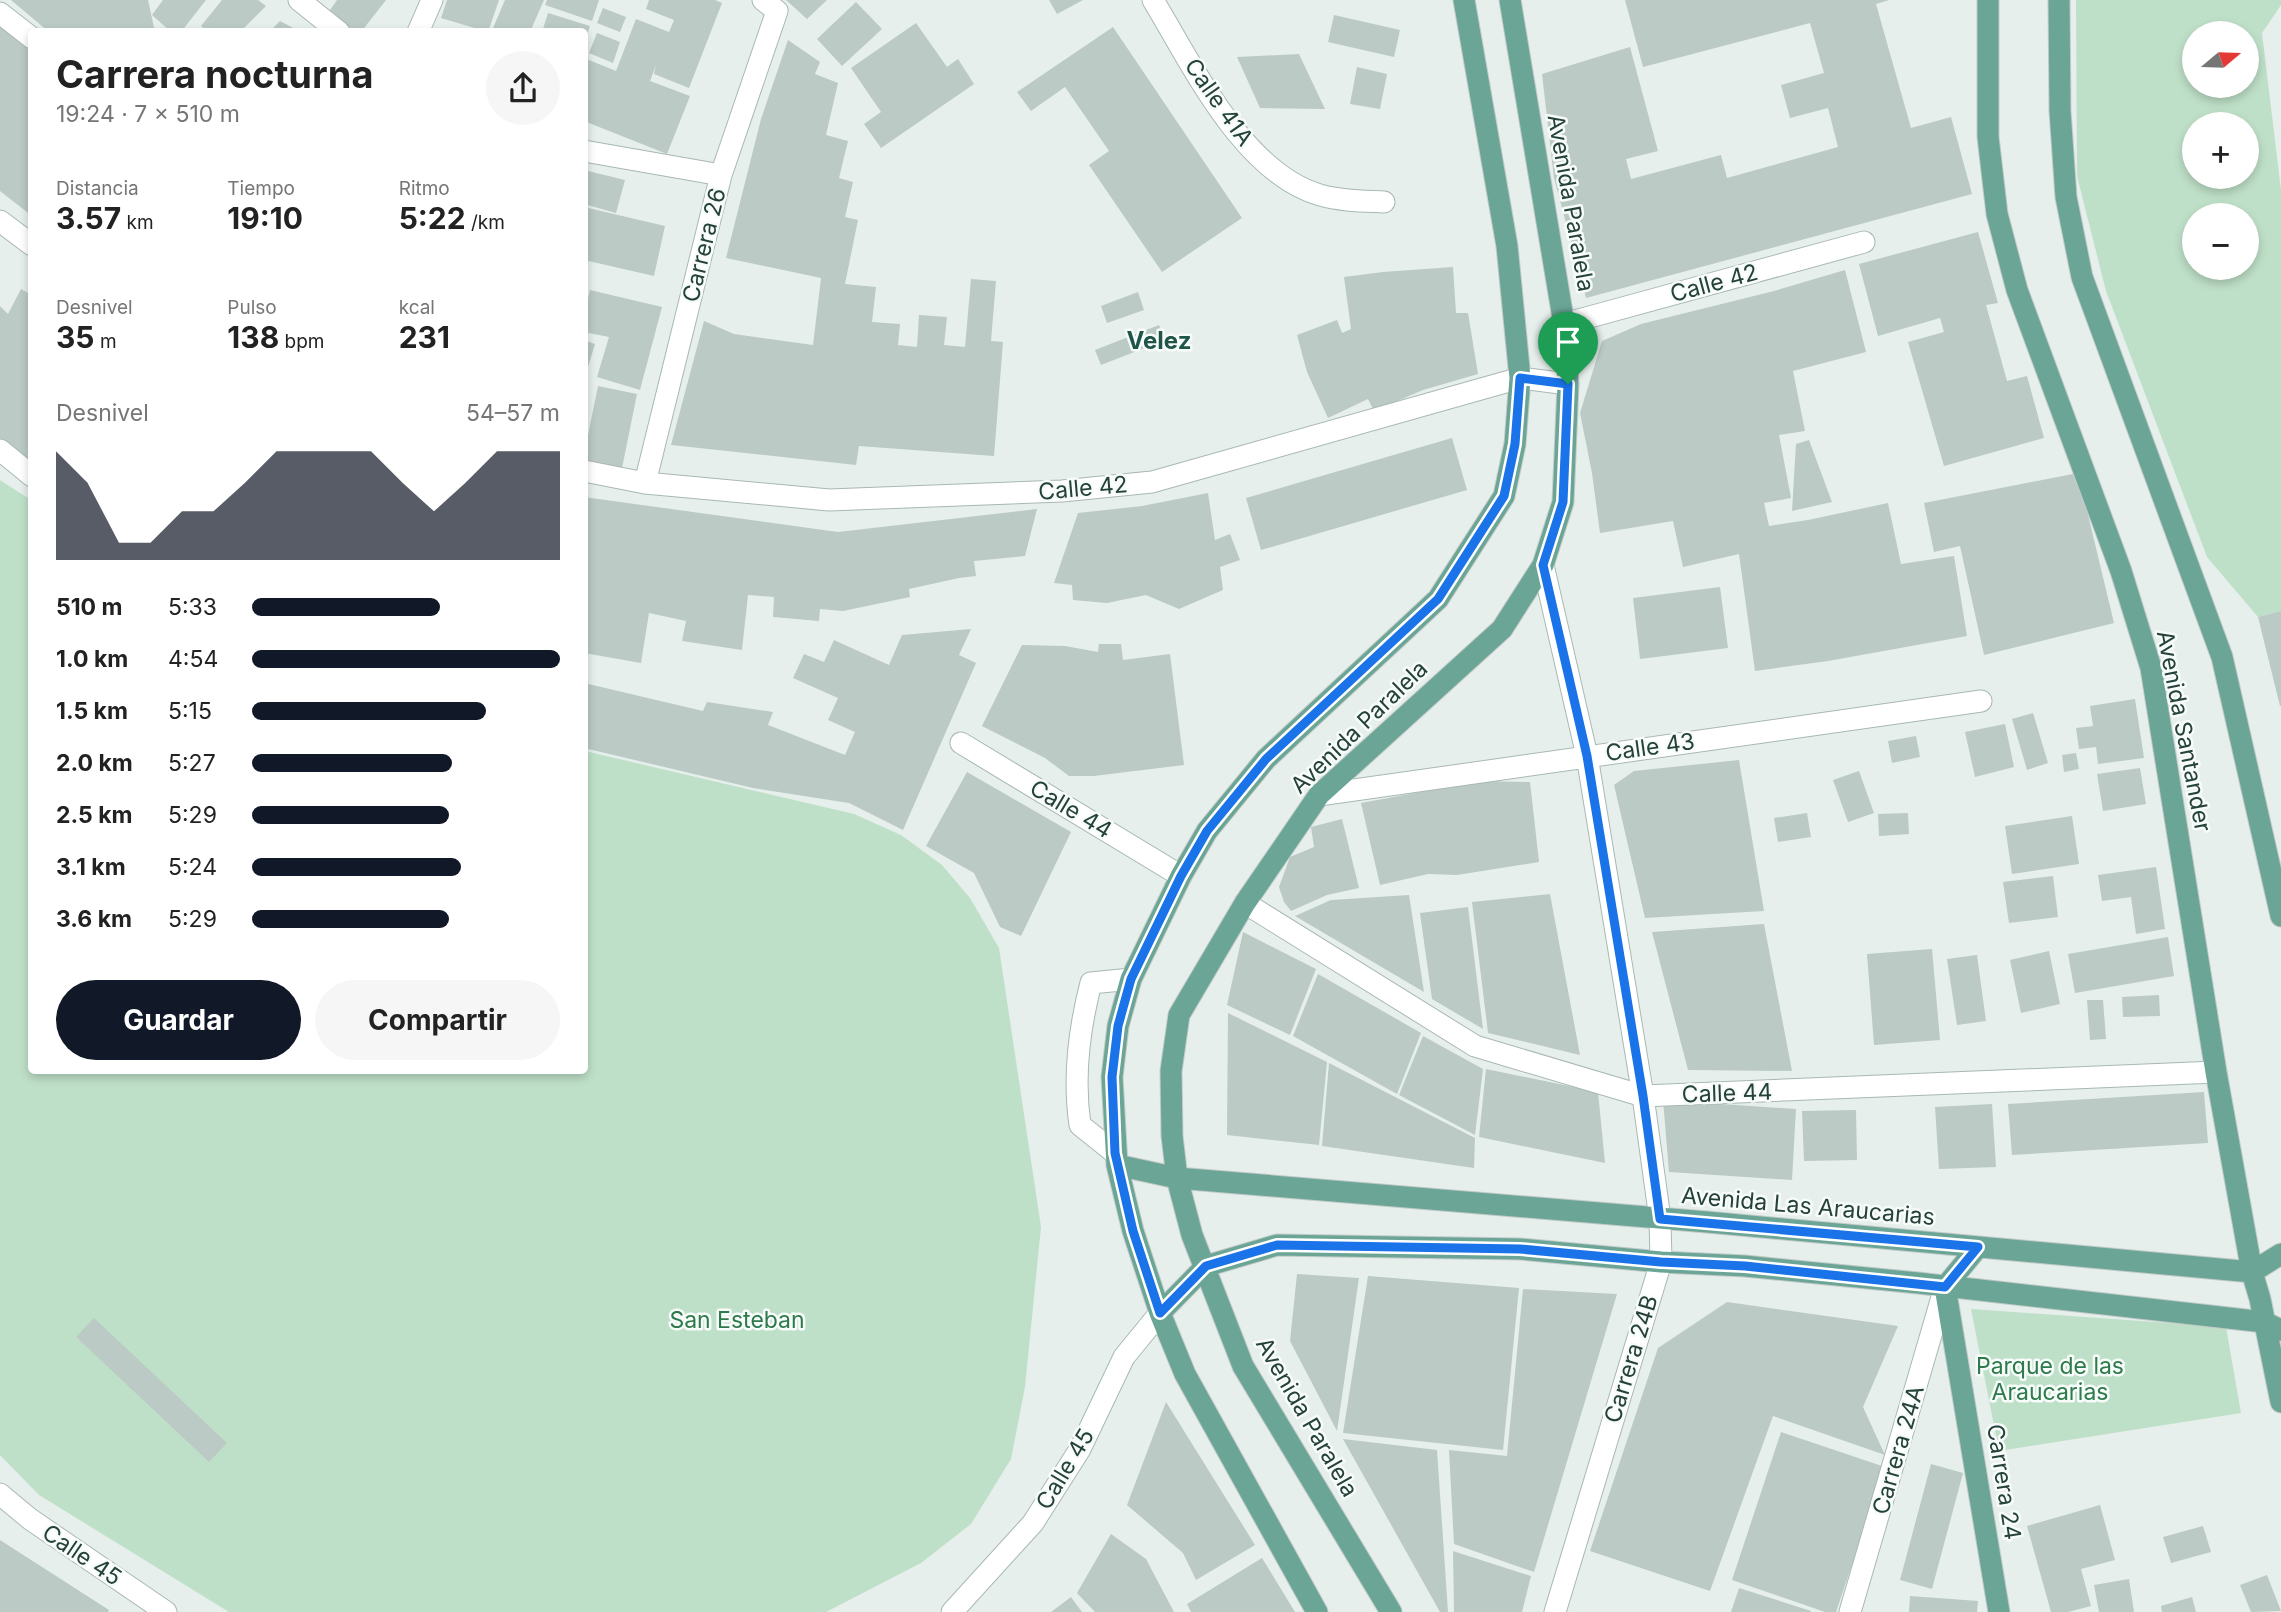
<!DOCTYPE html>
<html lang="es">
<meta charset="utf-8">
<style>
:root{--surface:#fff;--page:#f6f6f6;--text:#222;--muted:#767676;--accent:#111827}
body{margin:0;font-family:Inter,sans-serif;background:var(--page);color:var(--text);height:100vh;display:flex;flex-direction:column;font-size:26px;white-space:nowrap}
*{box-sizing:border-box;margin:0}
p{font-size:23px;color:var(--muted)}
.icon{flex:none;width:38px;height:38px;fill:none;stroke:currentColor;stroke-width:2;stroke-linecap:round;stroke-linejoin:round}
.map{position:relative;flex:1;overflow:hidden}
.sheet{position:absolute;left:28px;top:28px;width:560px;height:1046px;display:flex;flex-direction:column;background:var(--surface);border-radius:7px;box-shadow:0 4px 10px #0003}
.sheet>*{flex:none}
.needle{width:46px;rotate:71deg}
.tools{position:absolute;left:2182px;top:21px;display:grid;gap:14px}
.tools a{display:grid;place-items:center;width:77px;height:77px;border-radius:50%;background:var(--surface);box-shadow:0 4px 10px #0003;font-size:35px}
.pin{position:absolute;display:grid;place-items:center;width:60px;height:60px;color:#fff;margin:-72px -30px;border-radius:50% 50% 50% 0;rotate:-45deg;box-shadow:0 0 7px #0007}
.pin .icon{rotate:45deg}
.round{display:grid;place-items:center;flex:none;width:74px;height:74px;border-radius:37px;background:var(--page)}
.head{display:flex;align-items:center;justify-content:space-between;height:119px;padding:0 28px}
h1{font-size:38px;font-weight:700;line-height:52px}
.figures{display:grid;grid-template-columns:repeat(3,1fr);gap:10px;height:119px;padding:7px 28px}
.figures div{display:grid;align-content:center}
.figures b{font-size:30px;font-weight:700}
.figures small{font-size:19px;font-weight:400}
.figures p{font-size:19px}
.chart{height:196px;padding:14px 28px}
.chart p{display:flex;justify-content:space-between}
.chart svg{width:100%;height:126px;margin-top:7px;fill:var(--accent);opacity:.7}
.button{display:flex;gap:14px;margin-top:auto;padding:14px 28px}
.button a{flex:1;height:80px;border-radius:42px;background:var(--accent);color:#fff;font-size:28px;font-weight:700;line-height:80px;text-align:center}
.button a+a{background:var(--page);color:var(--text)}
ul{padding:0 28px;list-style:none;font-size:23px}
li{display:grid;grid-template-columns:112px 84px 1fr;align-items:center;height:52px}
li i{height:18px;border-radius:9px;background:var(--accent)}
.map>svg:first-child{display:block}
.green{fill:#bfe0c8;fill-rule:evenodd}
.building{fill:#bbcac4}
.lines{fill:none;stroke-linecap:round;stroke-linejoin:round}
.minor-casing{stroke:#a8b8b2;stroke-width:23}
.major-casing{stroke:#c2cac8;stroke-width:23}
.minor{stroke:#fff;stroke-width:21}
.major{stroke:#6aa596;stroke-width:21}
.route-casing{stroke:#fff;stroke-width:14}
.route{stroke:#1a73e8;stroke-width:9}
.labels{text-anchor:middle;stroke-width:5;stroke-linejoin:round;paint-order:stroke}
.street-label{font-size:23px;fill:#24423a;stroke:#f7fbf9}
.park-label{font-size:23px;fill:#2d7a4b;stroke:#f7fbf9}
.neighbourhood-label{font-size:24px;font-weight:bold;fill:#1f5548;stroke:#f7fbf9}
</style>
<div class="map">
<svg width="2281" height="1612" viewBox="0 0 2281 1612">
<rect width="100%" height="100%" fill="#e6efeb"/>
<path class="green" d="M2076,0h205v5l-19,28 19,157v421l-23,6 -51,-60 -101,-266 -29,-115zM2194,33h53v53h-53zM2194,124h53v53h-53zM2194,215h53v53h-53z
M0,480l31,20 1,571h552l1,-320 269,63 47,21 41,30 28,33 29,50 42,279 -16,160 -14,72 -40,65 -50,39 -95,49h-597l-190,-117 -39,-40z
M1971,1309l255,18 15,86 -242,38z"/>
<path class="building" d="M11,0h137l7,32h-106z
M163,0h43l-25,32h-10l-19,-17z
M222,0h36l8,6 -26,26h-32l-7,-6z
M337,0h49l-25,32h-7l-26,-19z
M447,0h52l-11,32 -47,-14z
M505,0h39l-14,32h-29l-8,-4z
M547,0h52l-7,21 -47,-16z
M649,0h66l7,3 -33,85 -35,-14 2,-9 -6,16 40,15 -23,58 -83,-33v-63l32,13 20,-52 33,13 5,-12 -28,-11z
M786,0h41l-20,19z
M1049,0h34l-26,14z
M1625,0h264l-13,4 35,124 40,-11 21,77 -386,104 -32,-120 -12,-104 88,-27 28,104 -32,8 5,20 90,-24 6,23 111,-31 -10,-39 -38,10 -9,-33 43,-12 -14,-50 -167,44z
M856,2l26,27 -40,37 -25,-27z
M603,8l23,9 -6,15 -23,-9z
M548,13l42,13 -5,15 -1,-9h-42z
M1334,15l66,15 -6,27 -66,-15z
M280,21l17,9 -28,2z
M916,23l31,44 11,-8 16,25 -93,64 -17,-24 17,-12 -30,-44z
M0,25l32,27v164l-32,-25z
M1113,27l129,191 -80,54 -73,-107 20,-14 -44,-64 -34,24 -14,-19z
M597,33l23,9 -7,21 -24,-10z
M788,40l32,22 -5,12 23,9 -12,52 22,6 -9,37 14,4 -8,35 13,3 -13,64 31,3 -4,35 28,2 -2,21 19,2 2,-32 28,2 -3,28 21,2 6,-68 25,2 -5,60 12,1 -9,114 -135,-10 -3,19 -185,-20 33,-124 30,13 79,11 8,-67 -95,-20 35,-139z
M1299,54l26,55 -65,-1 -23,-51z
M1357,67l30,7 -7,35 -30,-5z
M584,170l41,10 -9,33 -32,-9z
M584,207l81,19 -11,50 -70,-16z
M1978,232l20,71 -12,2 21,76 20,-5 17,62 -100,28 -36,-124 36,-10 -4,-14 -62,18 -19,-72z
M1453,267l3,46h12l10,61 -55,16 -49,21 -6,-12 -40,19 -21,-46 -10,-37 40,-15 5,13 9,-4 -7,-52 39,-5z
M1845,270l21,82 -73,19 12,60 -26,4 12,63 -27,5 5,23 39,-6 80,-17 13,61 53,-8 13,80 -139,25 -73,10 -16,-117 -56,13 -10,-46 -73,12 -8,-60 -12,-60 22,-72 39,-17 133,-33z
M21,289l11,6v163l-4,6 -28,-19v-139l8,8z
M590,290l72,17 -22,83 -43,-13 12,-40 -25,-5v-17z
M1138,292l6,18 -37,13 -6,-17z
M1159,325l6,15 -64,25 -6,-15z
M584,340l11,4 -10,33h-1z
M598,386l39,8 -16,79 -37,-7v-11z
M1452,438l15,52 -206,60 -15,-52z
M1809,440l23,62 -40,9 4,-67z
M2078,473l36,150 -130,32 -24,-109 -26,6 -10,-49z
M1208,493l7,47 15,-6 10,26 -20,7 3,23 -44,19 -33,-14 -39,8 -34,-3 -1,-15 -18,-2 24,-70 64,-7z
M584,497l254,35 199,-23 -12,47 -51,5 2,15 -17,2 -50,11 1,8 -67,14 -23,-2 -1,12 -46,-4 1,-20 -26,-2 -6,55 -60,-9 4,-20 -37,-8 -8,50 -57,-10z
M1720,587l8,61 -88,11 -7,-61z
M2281,611v95h-1l-22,-89z
M971,629l-12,26 17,8 -73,167 -54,-27 -96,-15 -169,-40v-65l119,28 4,-9 66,10 -5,13 77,30 10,-23 -27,-12 10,-22 -45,-20 11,-24 20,8 10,-22 55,25 13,-30z
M1099,644h22l2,16 47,-6 14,111 -90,11h-25l-24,-18 -63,-32 40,-81 43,1 33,6z
M2135,699l9,59 -46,6 -2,-17 -17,2 -3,-21 17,-2 -3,-20z
M2033,713l15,50 -21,7 -15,-51z
M2005,724l9,43 -39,10 -10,-45z
M1916,736l4,21 -28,6 -4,-22z
M2076,753l3,16 -15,3 -2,-17z
M1739,760l25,151 -119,7 -31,-133 20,-14z
M2140,768l6,36 -43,7 -6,-37z
M1859,771l15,42 -26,9 -15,-42z
M967,772l104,60 -50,104 -21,-9 -26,-54 -48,-27z
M1480,781l50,1 9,80 -82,13 -29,-1 -48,11 -19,-82z
M1807,813l4,24 -33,5 -4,-24z
M1908,813l1,21 -30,2 -1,-22z
M2072,816l7,48 -67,10 -7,-48z
M1342,819l17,69 -32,7 -36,16 -7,-9 -5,-15 11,-30 24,-10 -3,-20z
M2156,867l9,62 -29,5 -5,-37 -29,4 -4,-26z
M2053,876l5,41 -49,6 -6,-41z
M1550,894l30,161 -92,-22 -16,-131z
M1409,895l15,97 -129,-76 36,-16z
M1468,907l15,122 -51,-30 -12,-86z
M1764,924l28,147 -104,-1 -36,-138z
M1243,932l73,37 -26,66 -63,-30z
M2168,937l6,39 -99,17 -7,-39z
M1932,949l8,91 -66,5 -7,-91z
M2049,951l11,53 -39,9 -11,-53z
M1977,955l9,66 -29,4 -10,-66z
M1318,974l103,59 -24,61 -104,-58z
M2159,995l1,21 -37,1 -1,-20z
M2087,1000h16l3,39 -16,1z
M1228,1013l99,49 -8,83 -92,-10z
M1423,1036l60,33 -8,66 -76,-40z
M1329,1063l146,75 -1,30 -152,-22z
M1486,1069l112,23 7,71 -126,-26z
M2204,1092l4,51 -196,12 -4,-51z
M1663,1100l133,9 -4,71 -123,-8z
M1992,1104l4,63 -57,2 -4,-62z
M1856,1110l1,50 -53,1 -2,-50z
M1297,1274l62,4 -22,153 -47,-90z
M1368,1276l151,12 -16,162 -160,-17z
M1523,1289l94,5 -83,278 -80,-28 -5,-94 58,6z
M1727,1302l171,24 -35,81 22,48 -112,-39 -63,175 -120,-40 68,-203z
M94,1318l133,125 -18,19 -133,-125z
M1166,1402l89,143 -59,35 -13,-27 -56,-48z
M1781,1432l104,35 -49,145h-11l-93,-32z
M1343,1439l94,11 11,162h-8z
M1931,1464l32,9 -31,116 -32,-9z
M2100,1505l15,55 -34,9 10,37 -23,6h-17l-24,-86z
M2203,1526l8,26 -40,11 -8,-26z
M1111,1534l35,25 28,53h-79l-18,-19z
M0,1540l109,70 -1,2h-108z
M1453,1551l78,25 -9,36h-68z
M1262,1558l33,54h-104l-4,-8z
M2267,1575l14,36 -30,1 -11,-27z
M2129,1579l5,33h-35l-5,-27z
M1739,1588l72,23v1h-80z
M1910,1596l68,5 -1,11h-68z
M1071,1597l11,15h-31z
M2192,1597l4,15h-34l-1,-6z"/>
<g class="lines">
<defs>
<path id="minor" d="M299,0l40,32
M1153,0c39,64 90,173 167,195 21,6 43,6 64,7
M0,13l32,25
M418,32l14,-32
M584,151l137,24
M0,221l32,24
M1564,324l300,-82
M0,450l32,26
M584,471l61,12 184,17 233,-9 90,-9 368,-104 48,6
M645,483l76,-308 56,-164 -14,-11
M1543,565l44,191 56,340 17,123 1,43 -106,350
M961,743l220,133
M1319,795l662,-94
M1245,903l230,143 168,50 573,-24
M1115,1153l-35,-28c-7,-48 -1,-96 11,-142l40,-4
M0,1494l30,25 136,93
M952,1612l81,-89 47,-74 44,-92 36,-44
M1850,1612l95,-325"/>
<path id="major" d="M1988,0v137l9,77 20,76 104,281 30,97 65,404 36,200 8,27 21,103
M2059,0l1,111 6,86 16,80 140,380 59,259
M1117,1165l60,13 530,44 545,50 29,-18
M1978,1247l-33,40 54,325
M1160,1313l46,-47 71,-21 243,4 141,13 84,4 173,17 346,39 17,8
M1317,1612l-132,-238 -25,-61 -27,-82 -16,-66 -5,-88 6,-51 13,-47 50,-103 26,-45 59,-72 172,-160 66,-103 11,-52 5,-66 -13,-132 -43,-246
M1391,1612l-148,-246 -51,-131 -15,-57 -5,-42 -1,-65 8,-56 66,-112 74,-108 183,-166 41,-64 20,-63 5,-118 -4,-60 -54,-324"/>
</defs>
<use href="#minor" class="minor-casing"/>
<use href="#major" class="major-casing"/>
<use href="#minor" class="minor"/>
<use href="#major" class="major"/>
</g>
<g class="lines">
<defs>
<path id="route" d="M1520,378l48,6 -5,118 -20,63 44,191 56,340 17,123 318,28 -33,40 -200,-21 -84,-4 -141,-13 -243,-4 -71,21 -46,47 -27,-82 -18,-78 -3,-76 6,-51 13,-47 50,-103 26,-45 59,-72 172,-160 41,-64 25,-39 11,-52z"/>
</defs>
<use href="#route" class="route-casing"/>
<use href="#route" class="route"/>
</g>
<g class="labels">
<g class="street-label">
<text transform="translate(1219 102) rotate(55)" y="8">Calle 41A</text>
<text transform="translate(1571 203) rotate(80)" y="8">Avenida Paralela</text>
<text transform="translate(704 245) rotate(-76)" y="8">Carrera 26</text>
<text transform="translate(1714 283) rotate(-15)" y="8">Calle 42</text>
<text transform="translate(1083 488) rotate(-5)" y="8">Calle 42</text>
<text transform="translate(1359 727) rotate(-44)" y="8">Avenida Paralela</text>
<text transform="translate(2184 731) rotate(79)" y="8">Avenida Santander</text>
<text transform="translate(1650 747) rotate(-8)" y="8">Calle 43</text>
<text transform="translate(1071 809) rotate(31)" y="8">Calle 44</text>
<text transform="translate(1727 1093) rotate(-2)" y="8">Calle 44</text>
<text transform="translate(1808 1206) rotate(5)" y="8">Avenida Las Araucarias</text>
<text transform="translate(1631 1359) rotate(-73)" y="8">Carrera 24B</text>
<text transform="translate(1307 1417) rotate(60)" y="8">Avenida Paralela</text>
<text transform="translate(1898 1450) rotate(-74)" y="8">Carrera 24A</text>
<text transform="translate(1065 1469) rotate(-59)" y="8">Calle 45</text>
<text transform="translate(2004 1482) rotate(81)" y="8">Carrera 24</text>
<text transform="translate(82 1555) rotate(34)" y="8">Calle 45</text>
</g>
<g class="park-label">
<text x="737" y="1328">San Esteban</text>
<text x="2050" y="1374">Parque de las<tspan x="2050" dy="26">Araucarias</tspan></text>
</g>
<g class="neighbourhood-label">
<text x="1159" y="349">Velez</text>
</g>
</g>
</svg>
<div class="tools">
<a><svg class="needle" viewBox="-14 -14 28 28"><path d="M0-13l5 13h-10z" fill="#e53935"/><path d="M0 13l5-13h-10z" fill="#767676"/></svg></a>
<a>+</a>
<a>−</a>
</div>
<div class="pin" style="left:1568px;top:384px;background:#1e9e55"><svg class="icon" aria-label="arrive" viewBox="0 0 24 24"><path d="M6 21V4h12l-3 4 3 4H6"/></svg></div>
<section class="sheet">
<div class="head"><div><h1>Carrera nocturna</h1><p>19:24 · 7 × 510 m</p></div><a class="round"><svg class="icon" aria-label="share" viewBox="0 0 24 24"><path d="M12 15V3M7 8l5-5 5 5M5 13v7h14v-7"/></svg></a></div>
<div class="figures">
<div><p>Distancia</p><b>3.57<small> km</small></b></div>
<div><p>Tiempo</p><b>19:10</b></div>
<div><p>Ritmo</p><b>5:22<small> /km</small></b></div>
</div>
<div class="figures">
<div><p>Desnivel</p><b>35<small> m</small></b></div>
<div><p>Pulso</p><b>138<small> bpm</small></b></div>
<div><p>kcal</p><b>231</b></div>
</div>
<div class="chart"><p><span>Desnivel</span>54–57 m</p>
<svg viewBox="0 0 160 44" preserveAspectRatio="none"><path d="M0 44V6L10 17L20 38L30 38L40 27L50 27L60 17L70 6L80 6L90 6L100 6L110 17L120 27L130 17L140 6L150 6L160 6V44z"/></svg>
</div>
<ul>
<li><b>510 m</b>5:33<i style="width:61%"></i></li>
<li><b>1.0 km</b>4:54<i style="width:100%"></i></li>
<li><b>1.5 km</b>5:15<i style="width:76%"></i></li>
<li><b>2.0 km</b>5:27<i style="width:65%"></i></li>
<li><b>2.5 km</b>5:29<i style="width:64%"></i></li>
<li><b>3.1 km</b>5:24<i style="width:68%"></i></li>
<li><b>3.6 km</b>5:29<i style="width:64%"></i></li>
</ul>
<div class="button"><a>Guardar</a><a>Compartir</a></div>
</section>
</div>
